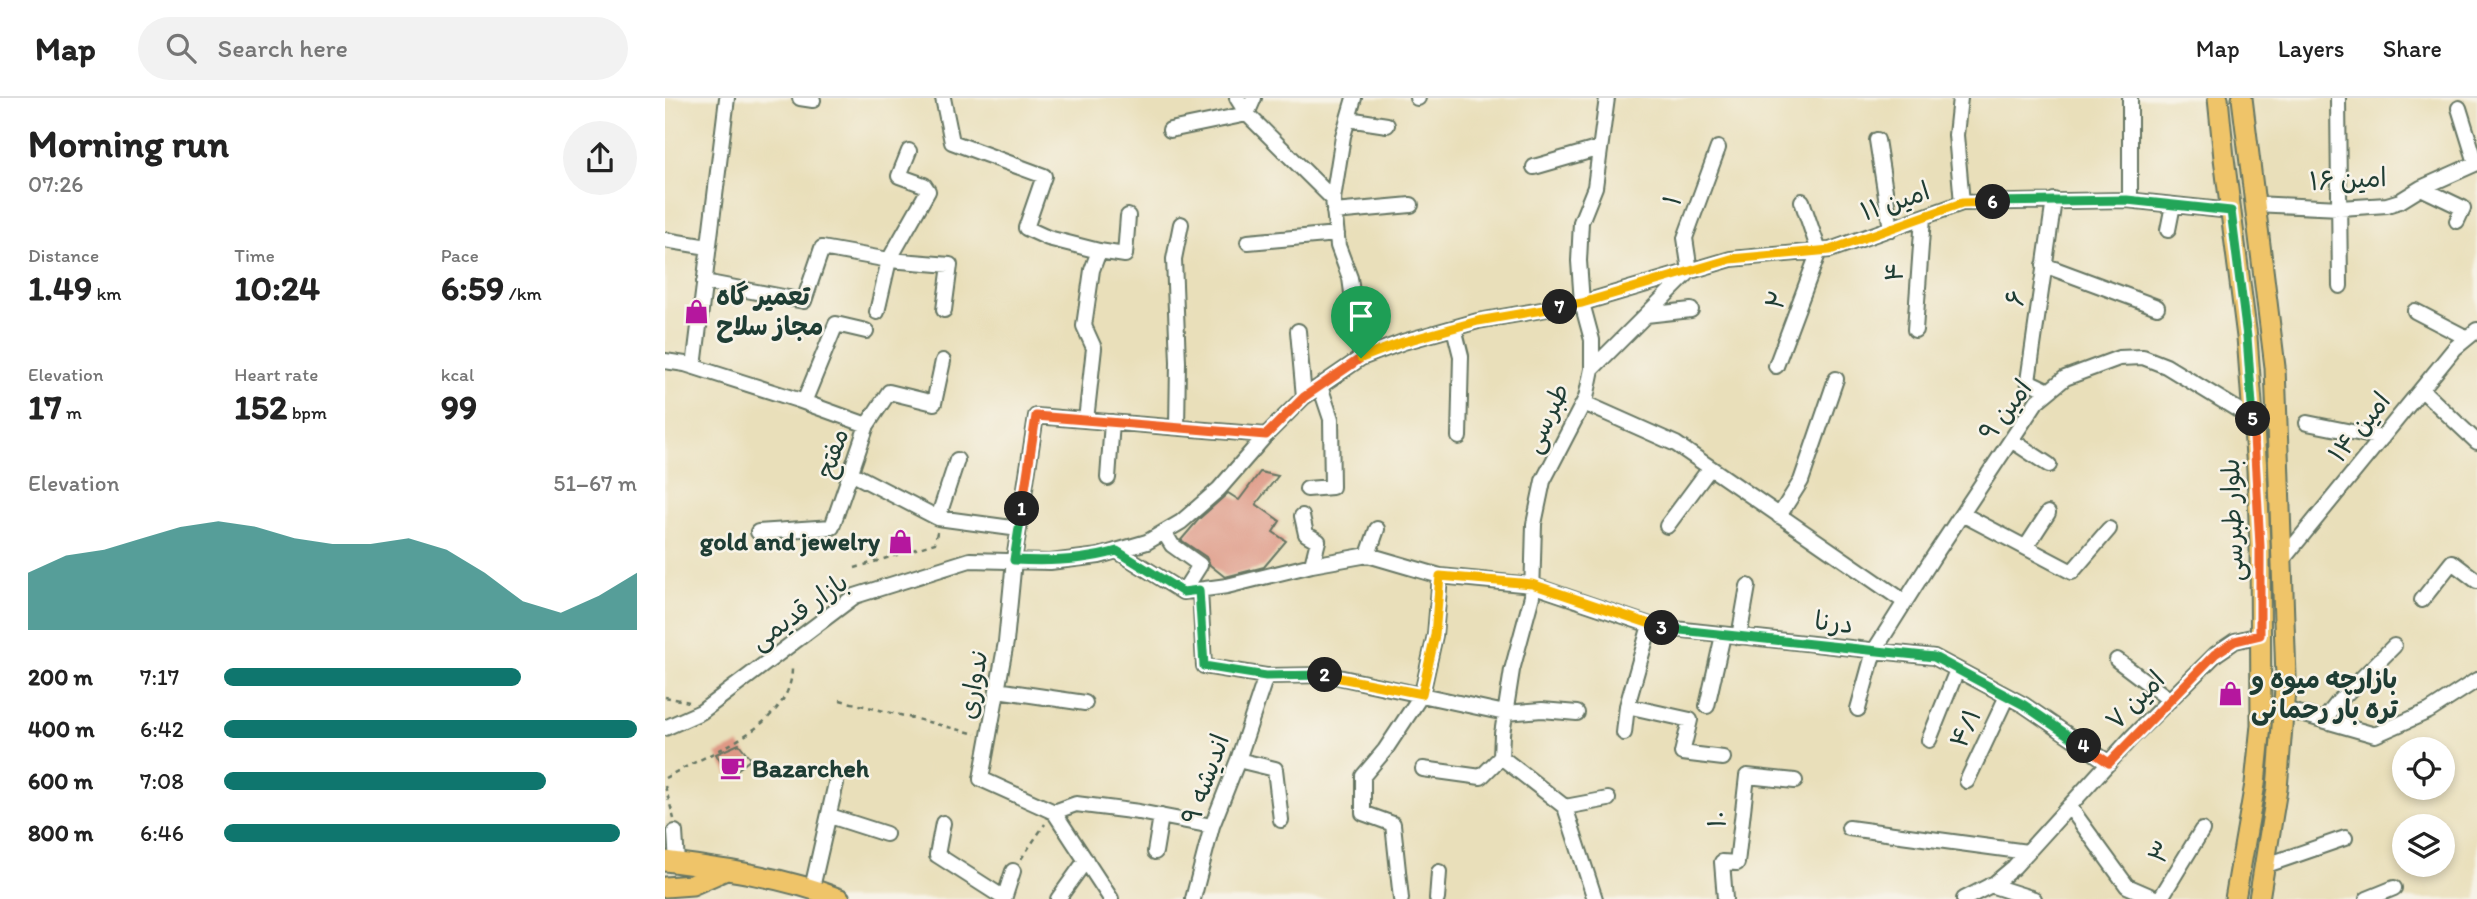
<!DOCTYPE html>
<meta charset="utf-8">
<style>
:root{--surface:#fff;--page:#f2f2f2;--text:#222;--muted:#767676;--line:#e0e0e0;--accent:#0f766e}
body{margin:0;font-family:Itim,"Playpen Sans Arabic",sans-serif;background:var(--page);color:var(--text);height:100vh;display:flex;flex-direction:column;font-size:26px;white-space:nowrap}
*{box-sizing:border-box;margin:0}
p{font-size:23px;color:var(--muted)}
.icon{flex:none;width:38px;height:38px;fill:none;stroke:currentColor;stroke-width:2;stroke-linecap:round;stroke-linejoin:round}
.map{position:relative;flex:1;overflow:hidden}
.sheet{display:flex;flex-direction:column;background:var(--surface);width:665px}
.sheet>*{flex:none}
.tools{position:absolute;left:1727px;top:639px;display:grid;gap:14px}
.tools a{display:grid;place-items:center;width:63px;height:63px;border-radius:50%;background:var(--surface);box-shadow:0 4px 10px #0003;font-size:35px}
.pin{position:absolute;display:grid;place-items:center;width:60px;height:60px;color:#fff;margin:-72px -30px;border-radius:50% 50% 50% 0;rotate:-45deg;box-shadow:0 0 7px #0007}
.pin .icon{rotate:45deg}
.km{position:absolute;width:35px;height:35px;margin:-18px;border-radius:50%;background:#222;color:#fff;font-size:19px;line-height:35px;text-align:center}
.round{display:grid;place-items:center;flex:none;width:74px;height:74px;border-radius:37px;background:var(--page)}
.summary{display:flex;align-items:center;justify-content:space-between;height:119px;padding:0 28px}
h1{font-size:38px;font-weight:700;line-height:52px}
.metrics{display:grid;grid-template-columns:repeat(3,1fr);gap:10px;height:119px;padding:7px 28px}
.metrics div{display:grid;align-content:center}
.metrics b{font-size:35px;font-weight:700}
.metrics small{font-size:19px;font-weight:400}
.metrics p{font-size:19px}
.chart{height:196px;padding:14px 28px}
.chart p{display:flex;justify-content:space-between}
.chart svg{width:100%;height:126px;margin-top:7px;fill:var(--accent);opacity:.7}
ul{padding:0 28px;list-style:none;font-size:23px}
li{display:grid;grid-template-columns:112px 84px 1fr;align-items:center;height:52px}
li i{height:18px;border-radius:9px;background:var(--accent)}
header{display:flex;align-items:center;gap:42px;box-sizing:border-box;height:98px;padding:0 35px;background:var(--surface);border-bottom:2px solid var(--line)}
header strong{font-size:33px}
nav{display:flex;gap:38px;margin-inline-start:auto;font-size:24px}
.search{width:490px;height:63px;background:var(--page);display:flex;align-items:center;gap:18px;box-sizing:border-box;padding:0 24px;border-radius:38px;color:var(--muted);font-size:26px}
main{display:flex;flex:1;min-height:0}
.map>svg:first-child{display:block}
.building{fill:#de9885}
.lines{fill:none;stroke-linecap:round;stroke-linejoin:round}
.minor-casing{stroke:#667663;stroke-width:18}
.major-casing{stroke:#667663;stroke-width:23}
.path{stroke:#667663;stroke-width:2.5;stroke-dasharray:5 5;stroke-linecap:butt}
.minor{stroke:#fff;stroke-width:14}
.major{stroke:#efc469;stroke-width:19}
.split-1-casing{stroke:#fff;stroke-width:14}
.split-2-casing{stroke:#fff;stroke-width:14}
.split-3-casing{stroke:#fff;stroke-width:14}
.split-4-casing{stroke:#fff;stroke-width:14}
.split-5-casing{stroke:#fff;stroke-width:14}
.split-6-casing{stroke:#fff;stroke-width:14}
.split-7-casing{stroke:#fff;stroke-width:14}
.split-8-casing{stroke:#fff;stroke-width:14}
.split-1{stroke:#f0652b;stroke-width:9}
.split-2{stroke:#22a559;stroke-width:9}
.split-3{stroke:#f5b400;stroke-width:9}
.split-4{stroke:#22a559;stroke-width:9}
.split-5{stroke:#f0652b;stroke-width:9}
.split-6{stroke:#22a559;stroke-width:9}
.split-7{stroke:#f5b400;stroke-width:9}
.split-8{stroke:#f5b400;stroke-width:9}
.labels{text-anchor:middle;stroke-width:5;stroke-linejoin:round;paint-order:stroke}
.street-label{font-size:26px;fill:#1f3d34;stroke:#f7f3e8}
.poi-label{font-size:26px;font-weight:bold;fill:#1f3d34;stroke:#f7f3e8;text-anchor:start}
</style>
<header>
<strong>Map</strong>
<div class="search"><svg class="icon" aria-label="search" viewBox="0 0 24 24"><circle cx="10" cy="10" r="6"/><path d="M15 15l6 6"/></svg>Search here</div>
<nav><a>Map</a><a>Layers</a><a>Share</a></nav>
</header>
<main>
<section class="sheet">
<div class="summary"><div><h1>Morning run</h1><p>07:26</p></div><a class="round"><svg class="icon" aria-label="share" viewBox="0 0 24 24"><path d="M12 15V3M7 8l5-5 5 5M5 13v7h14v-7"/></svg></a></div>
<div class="metrics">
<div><p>Distance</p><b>1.49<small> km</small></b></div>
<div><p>Time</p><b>10:24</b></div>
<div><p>Pace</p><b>6:59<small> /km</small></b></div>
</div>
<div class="metrics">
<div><p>Elevation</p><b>17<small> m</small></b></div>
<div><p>Heart rate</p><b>152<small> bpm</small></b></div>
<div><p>kcal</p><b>99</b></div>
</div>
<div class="chart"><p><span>Elevation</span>51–67 m</p>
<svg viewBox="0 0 160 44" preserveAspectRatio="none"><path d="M0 44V24L10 18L20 16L30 12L40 8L50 6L60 8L70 12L80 14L90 14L100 12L110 16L120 24L130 34L140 38L150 32L160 24V44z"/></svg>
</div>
<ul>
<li><b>200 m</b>7:17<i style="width:72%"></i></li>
<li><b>400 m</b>6:42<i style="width:100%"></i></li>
<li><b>600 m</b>7:08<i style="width:78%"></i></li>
<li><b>800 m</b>6:46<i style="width:96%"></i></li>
</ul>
</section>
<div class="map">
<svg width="1812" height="801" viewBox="0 0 1812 801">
<rect width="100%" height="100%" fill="#f7f3e8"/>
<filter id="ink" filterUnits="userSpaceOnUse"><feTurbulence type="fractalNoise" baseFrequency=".0143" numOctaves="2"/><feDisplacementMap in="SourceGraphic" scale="14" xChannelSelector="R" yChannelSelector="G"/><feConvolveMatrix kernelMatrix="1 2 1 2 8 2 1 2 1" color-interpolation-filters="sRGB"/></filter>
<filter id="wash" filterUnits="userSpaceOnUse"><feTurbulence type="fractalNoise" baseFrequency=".00686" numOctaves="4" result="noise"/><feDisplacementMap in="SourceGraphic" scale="28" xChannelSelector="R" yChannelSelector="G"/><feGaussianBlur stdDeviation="1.57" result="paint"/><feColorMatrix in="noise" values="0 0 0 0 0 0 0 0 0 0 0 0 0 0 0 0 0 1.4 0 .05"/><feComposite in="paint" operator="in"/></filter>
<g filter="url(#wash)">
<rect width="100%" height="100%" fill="#e9dfba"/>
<g id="blocks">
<path class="building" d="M595,374l18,4 -22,28 24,17 -7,11 13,9 -22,26 -39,10 -15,-12 -4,-8 -25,-17 18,-21 29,-26 11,7z
M74,646l12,15 -22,17 -13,-22z"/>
</g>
</g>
<g filter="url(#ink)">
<use href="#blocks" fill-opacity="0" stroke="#667663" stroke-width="2"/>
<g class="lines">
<defs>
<path id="minor" d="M135,0l13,2
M278,0l9,44 92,34 -18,52 22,10 51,13 -7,19 -8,56 10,22 -8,72
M572,0l10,16 86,85
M689,0l-11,38 -10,63 5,47 12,32 11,80
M752,0h1
M1295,0l-4,37 6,68
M1673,0l2,188
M1794,10l17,55
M683,21l39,6
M505,32l77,-16 7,-16
M1212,42l14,89
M869,69l66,-19
M1756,90l42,20 -6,13
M1465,102v-102
M1589,106l86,4 47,-3 13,-4 21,-13 56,-25
M669,114l77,-7
M1503,132l5,-25
M0,142l43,7
M583,144l89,-8
M434,153l26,4 3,-39
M1379,167l113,42
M39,184l100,19 18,-53 67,12 61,5 -6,45
M1750,213l52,27
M212,214l12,-52 39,-69 -4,-6 -25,-9 10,-25
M981,217l45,-5
M789,230l7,28 -2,81
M1250,232l8,-113
M633,233l6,66
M0,263l20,3 113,36 69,25 -35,102 -74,5
M1111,268l43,-115 -17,-50
M29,269l33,-269
M927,271l98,-98 -5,-33 33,-90
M1757,292l55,52
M1384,293l-21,-10 26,-181
M139,304l32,-78 30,7
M919,305l92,41 229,158
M1642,325l75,15
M202,327l22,-33 45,11 9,-42
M512,330l1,-66 -4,-103 7,-35
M1346,342l38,25
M186,375l87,45 81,11
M443,380l4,-56
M642,391l25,-2 -1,-68 -11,-33
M1297,416l110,58 37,-43
M637,418l4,18 12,7 -6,24
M1114,418l22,-35 35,-102
M273,420l19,-58
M1002,428l43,-58
M499,434l8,13 28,20 -17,27
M1361,449l22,-34
M452,453l66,41 44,-6 85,-21 56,-10 72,21 92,9 124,42 278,30 90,48 85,58
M703,457l9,-26
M1618,461l172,-211 22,-18
M535,492l4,76 62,10 63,-1 176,38 37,-3 35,3
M1757,502l30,-38 25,19
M985,527l-23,81 63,14 -8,33 41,5
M1074,539l9,-51
M1452,562l53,40
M332,592l88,13
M1042,608l16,-71
M1193,611l16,-58 58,-92 105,-158 28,-23 54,-20 24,-1 23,9 87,53
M1619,611l91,26 54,-24 48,-31
M1659,622l15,-19 55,-55
M0,630l36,-16 154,-116 115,-36 80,2 49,-6 48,-14 34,-20 38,-33 47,-54 38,-38 57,-39 42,-16 75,-21 104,-18 149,-44 99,-9 132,-47 165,-3 104,11
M959,635l3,-27
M1264,642l28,-70
M836,659l1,-23 10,-64 20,-74 2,-72 9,-43 43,-83 6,-29v-29l-10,-37 -3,-42 2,-39 14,-35 12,-89
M836,659l64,50 30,92
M573,662l37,9 6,51
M758,671l58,8 20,-20
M1302,683l40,-85
M1404,708l58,80 30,13
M900,709l43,-8
M389,714l22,-8 63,8 73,14
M165,718l56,18
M278,725l-6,32 67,43
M1184,730l178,24
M10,734l2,31
M490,754l6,-36
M1599,768l81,-28
M1325,787l44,14
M147,790l24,-105
M339,801l9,-28
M393,801l28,-39
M446,801l-57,-87 -73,-33 25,-137 8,-82 22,-144 230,19
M528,801l19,-73 26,-66 28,-84
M736,801l-8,-75 -30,-11v-37l22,-26 37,-56 13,-59 5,-59
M772,801l2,-27
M1060,801l-3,-37 15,1 10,-87 48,5
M1299,801l31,-16 19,-16 118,-130 84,-83 19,-13 25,-6
M1495,801l42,-69
M1702,801l27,-11"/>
<path id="major" d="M1553,0l6,60 23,179 10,133 3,76 1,179 -6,59 -20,115
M1577,0l33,269 11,310 -9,112 -18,110
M0,763c59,8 120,16 175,38
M0,789l27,-2 34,-15"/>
</defs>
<use href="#minor" class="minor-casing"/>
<use href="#major" class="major-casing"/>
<path class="path" d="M36,444l48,2
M190,470l80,-25 2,-11
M0,599l24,5
M175,602l136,34
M0,680c42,-25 128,-51 127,-111
M0,688l9,33
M356,761l24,-35"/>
<use href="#minor" class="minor"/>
<use href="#major" class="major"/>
</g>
</g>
<g class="lines" filter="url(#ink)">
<defs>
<path id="split-1" d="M357,411l14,-93 230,19 38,-38 57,-39"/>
<path id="split-2" d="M357,411l-8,51c35,2 69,1 103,-9l66,41 16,-2 5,76 62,10 59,-1"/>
<path id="split-3" d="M660,577l97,19 13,-59 5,-59 92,8 130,44"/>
<path id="split-4" d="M997,530l272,29 90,48 60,41"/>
<path id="split-5" d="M1419,648l25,17 106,-109 20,-13 25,-6v-89l-7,-127"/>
<path id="split-6" d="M1328,104l134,-2 104,11 16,126 6,82"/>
<path id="split-7" d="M895,209l22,-4 149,-44 99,-9 132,-47 31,-1"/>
<path id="split-8" d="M696,260l42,-16 75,-21 82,-14"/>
</defs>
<use href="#split-1" class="split-1-casing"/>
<use href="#split-2" class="split-2-casing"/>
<use href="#split-3" class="split-3-casing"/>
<use href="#split-4" class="split-4-casing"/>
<use href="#split-5" class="split-5-casing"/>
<use href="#split-6" class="split-6-casing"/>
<use href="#split-7" class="split-7-casing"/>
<use href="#split-8" class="split-8-casing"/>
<use href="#split-1" class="split-1"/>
<use href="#split-2" class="split-2"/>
<use href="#split-3" class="split-3"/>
<use href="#split-4" class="split-4"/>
<use href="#split-5" class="split-5"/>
<use href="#split-6" class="split-6"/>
<use href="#split-7" class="split-7"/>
<use href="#split-8" class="split-8"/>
</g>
<defs>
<symbol id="shop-bare" viewBox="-9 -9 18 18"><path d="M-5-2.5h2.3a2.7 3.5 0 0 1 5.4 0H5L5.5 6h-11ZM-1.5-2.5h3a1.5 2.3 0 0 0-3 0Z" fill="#b5179e" stroke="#f7f3e8" stroke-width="2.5" paint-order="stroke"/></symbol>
<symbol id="cafe-bare" viewBox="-9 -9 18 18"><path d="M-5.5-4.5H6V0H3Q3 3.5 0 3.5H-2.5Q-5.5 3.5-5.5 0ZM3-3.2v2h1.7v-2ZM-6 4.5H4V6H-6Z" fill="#b5179e" stroke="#f7f3e8" stroke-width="2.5" paint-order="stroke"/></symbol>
</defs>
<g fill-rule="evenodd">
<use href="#shop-bare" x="14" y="196" width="35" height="35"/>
<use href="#shop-bare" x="218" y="426" width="35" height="35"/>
<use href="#shop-bare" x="1548" y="578" width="35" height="35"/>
<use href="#cafe-bare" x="50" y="652" width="35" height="35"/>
</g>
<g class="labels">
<g class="street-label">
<text transform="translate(1683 81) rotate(-3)" y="9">امین ۱۶</text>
<text transform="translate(1007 102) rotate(-70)" y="9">۱</text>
<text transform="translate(1230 103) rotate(-19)" y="9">امین ۱۱</text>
<text transform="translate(1229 174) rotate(-86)" y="9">۴</text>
<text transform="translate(1350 200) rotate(-82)" y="9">۶</text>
<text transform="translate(1111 202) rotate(-69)" y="9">۲</text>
<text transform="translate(1340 312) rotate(-53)" y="9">امین ۹</text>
<text transform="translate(881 320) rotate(-65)" y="9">طبرسی</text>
<text transform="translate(1694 329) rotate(-51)" y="9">امین ۱۴</text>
<text transform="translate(167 355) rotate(-71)" y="9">مفتح</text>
<text transform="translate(1567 422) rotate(-92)" y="9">بلوار طبرسی</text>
<text transform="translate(134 513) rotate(-35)" y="9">بازار قدیمی</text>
<text transform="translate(1169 524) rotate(6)" y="9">درنا</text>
<text transform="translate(308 586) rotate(-80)" y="9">ندواری</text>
<text transform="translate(1470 602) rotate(-45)" y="9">امین ۷</text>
<text transform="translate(1300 630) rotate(-65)" y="9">۴/۱</text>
<text transform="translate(540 681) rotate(-70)" y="9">اندیشه ۹</text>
<text transform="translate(1052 721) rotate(-84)" y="9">۱۰</text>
<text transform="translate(1495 754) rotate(-59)" y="9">۳</text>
</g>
<g class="poi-label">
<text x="51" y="207">تعمیر گاه<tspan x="51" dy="30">مجاز سلاح</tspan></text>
<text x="215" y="452" text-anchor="end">gold and jewelry</text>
<text x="1586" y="590">بازارچه میوه و<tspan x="1586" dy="30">تره بار رحمانی</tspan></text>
<text x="87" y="679">Bazarcheh</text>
</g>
</g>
</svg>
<div class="tools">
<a><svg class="icon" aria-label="locate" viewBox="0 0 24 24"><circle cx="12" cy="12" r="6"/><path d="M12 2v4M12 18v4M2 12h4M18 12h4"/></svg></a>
<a><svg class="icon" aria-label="layers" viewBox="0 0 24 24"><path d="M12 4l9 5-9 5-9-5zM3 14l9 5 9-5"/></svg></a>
</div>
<div class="pin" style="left:696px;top:260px;background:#1e9e55"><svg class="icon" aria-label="arrive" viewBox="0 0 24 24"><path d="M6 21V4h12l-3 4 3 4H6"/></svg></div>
<b class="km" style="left:357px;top:411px">1</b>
<b class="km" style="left:660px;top:577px">2</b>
<b class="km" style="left:997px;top:530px">3</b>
<b class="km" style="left:1419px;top:648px">4</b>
<b class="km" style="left:1588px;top:321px">5</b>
<b class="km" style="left:1328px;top:104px">6</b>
<b class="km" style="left:895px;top:209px">7</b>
</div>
</main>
